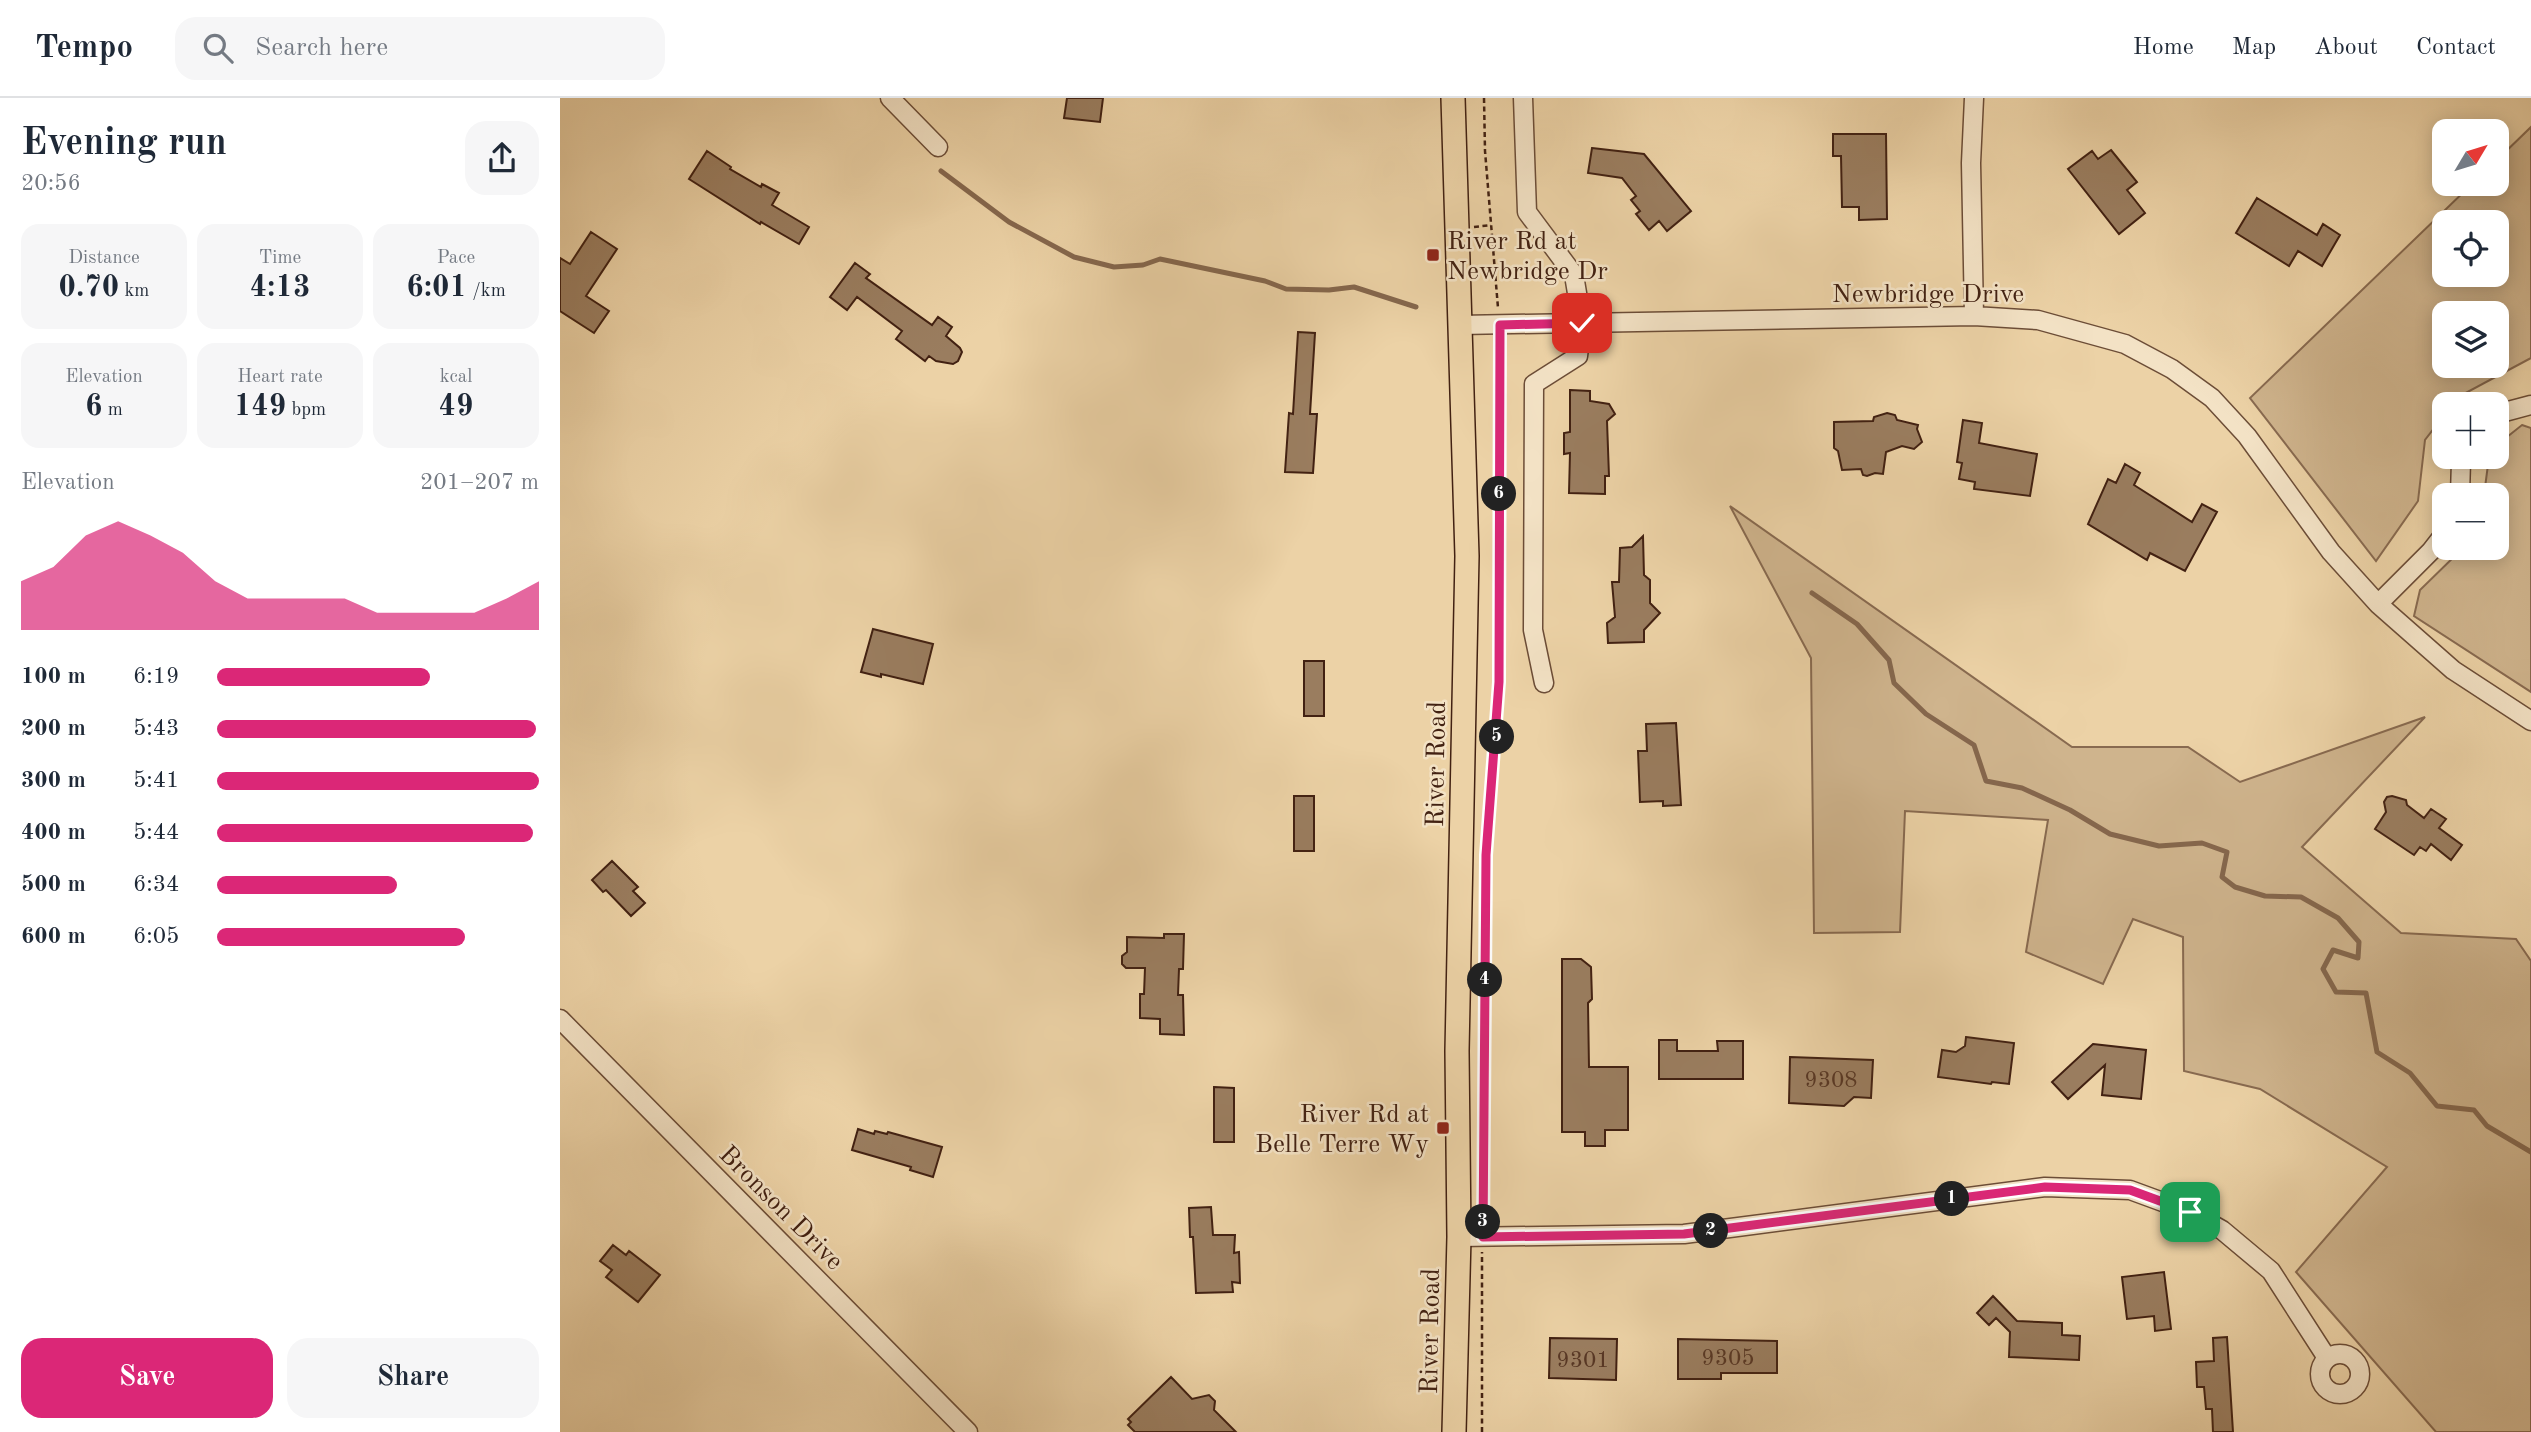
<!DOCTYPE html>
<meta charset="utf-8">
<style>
:root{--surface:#fff;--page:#f6f6f7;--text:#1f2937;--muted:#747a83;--line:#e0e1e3;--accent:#db2777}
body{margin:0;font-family:"Old Standard TT",serif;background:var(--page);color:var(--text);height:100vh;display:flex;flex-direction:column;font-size:26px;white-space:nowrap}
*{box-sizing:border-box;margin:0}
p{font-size:23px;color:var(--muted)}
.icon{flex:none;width:38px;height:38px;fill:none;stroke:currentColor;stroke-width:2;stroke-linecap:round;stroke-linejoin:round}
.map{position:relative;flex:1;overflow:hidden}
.panel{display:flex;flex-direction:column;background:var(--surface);width:560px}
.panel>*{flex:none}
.needle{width:46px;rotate:52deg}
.buttons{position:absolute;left:1872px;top:21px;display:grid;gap:14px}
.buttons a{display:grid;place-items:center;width:77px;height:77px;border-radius:14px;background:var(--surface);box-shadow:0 4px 18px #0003;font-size:35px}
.pin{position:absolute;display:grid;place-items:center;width:60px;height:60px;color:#fff;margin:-30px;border-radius:14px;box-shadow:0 4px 10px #0006}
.km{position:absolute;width:35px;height:35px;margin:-18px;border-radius:50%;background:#222;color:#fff;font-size:19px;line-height:35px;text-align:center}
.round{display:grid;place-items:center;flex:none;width:74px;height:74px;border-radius:21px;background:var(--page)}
.overview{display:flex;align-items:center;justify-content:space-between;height:119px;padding:0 21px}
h1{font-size:38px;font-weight:600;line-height:52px}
.figures{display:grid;grid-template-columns:repeat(3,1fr);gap:10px;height:119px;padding:7px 21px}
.figures div{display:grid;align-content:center;border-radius:18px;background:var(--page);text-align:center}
.figures b{font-size:30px;font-weight:600}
.figures small{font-size:19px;font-weight:400}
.figures p{font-size:19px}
.chart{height:196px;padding:14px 21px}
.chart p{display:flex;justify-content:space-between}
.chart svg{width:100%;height:126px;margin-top:7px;fill:var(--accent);opacity:.7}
.action{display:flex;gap:14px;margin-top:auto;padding:14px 21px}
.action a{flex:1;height:80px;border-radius:21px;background:var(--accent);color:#fff;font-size:28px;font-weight:600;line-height:80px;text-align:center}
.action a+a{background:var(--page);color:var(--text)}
ul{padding:0 21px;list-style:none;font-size:23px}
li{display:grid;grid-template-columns:112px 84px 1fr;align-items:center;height:52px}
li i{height:18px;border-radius:9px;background:var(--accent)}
header{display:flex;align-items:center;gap:42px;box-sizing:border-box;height:98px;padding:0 35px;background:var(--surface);border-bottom:2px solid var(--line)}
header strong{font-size:33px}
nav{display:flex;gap:38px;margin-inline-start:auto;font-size:24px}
.search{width:490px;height:63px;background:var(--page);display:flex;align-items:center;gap:18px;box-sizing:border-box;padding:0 24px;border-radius:21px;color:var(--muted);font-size:26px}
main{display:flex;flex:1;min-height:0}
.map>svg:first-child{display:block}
.green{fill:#cfb48d;stroke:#886a50;stroke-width:2;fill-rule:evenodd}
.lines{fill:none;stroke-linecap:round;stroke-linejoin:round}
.stream{stroke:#85674d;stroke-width:5}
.building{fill:#9a7d5f;stroke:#422112;stroke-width:2}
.minor-casing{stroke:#6c4d37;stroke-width:21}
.major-casing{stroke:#422112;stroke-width:26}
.path{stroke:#422112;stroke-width:2.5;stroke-dasharray:5 3.5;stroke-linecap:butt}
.minor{stroke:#f3e2c5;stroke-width:18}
.major{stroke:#ecd2a6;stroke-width:23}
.route-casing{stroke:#fff;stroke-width:14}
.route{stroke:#db2777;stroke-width:9}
.poi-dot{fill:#8f2418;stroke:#f3e2c5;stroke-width:2.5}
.labels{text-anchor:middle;stroke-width:5;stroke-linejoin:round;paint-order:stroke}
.number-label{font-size:23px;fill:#583825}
.poi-label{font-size:26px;fill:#422112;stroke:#f3e2c5;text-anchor:start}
.street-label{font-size:26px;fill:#422112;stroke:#f3e2c5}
</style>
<header>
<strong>Tempo</strong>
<div class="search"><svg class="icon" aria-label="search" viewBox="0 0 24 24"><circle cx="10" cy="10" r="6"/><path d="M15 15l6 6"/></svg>Search here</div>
<nav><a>Home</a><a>Map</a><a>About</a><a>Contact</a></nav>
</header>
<main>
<section class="panel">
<div class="overview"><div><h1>Evening run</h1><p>20:56</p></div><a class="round"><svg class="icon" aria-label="share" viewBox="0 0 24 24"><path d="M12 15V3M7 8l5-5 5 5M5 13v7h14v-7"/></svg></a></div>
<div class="figures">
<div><p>Distance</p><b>0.70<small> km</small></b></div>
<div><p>Time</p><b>4:13</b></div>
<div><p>Pace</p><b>6:01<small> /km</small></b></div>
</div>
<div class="figures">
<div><p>Elevation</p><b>6<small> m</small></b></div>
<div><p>Heart rate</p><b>149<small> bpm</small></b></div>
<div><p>kcal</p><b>49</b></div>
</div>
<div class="chart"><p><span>Elevation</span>201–207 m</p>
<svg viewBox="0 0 160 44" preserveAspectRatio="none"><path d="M0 44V27L10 22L20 11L30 6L40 11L50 17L60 27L70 33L80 33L90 33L100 33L110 38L120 38L130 38L140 38L150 33L160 27V44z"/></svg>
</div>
<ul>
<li><b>100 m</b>6:19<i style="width:66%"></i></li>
<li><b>200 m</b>5:43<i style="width:99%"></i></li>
<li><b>300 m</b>5:41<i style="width:100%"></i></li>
<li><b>400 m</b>5:44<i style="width:98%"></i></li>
<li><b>500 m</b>6:34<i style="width:56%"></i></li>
<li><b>600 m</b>6:05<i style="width:77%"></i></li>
</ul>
<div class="action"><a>Save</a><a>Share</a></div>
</section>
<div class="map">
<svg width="1971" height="1334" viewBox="0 0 1971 1334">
<rect width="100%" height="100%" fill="#ecd2a6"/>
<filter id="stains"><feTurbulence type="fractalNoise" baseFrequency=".00286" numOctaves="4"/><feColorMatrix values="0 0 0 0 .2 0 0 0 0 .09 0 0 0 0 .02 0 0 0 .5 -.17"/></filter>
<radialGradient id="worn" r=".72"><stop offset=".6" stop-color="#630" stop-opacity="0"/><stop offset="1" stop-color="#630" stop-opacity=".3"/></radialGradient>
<path class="green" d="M1971,29v231l-73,39 -5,7h-8v10l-20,26 -7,61 -42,60 -126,-163 222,-214h25v-24zM1885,124h52v53h-52zM1937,215v53h-52v-53z
M1962,327l9,3v264l-117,-76 6,-26 43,-42h34v-53h-13l5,-38h8v-12z
M1170,408l342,241h116l52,35 185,-65 -123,130 99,86 115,6 15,22v471h-95l-140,-160 91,-105 -127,-78 -76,-18 -1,-134 -50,-18 -30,65 -77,-32 22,-132 -143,-9 -5,121 -86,1 -3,-275z"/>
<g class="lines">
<path class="stream" d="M381,73l68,51 65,35 40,10 29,-2 17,-6 105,22 21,8 43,1 25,-3 62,20
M1252,495l45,31 32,36 5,23 32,31 48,31 12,36 36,7 48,22 40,24 49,12 43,-3 25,9 -5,25 13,10 30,9 36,1 37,21 21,24 -1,16 -25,-8 -10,19 13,23 30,1 11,59 33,21 27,33 37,4 13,16 44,26"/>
</g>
<path class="building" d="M507,0h36l-3,24 -36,-4z
M1273,36h53l1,85 -28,1v-13h-17l-1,-51h-8z
M1032,50l52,6 47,57 -24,20 -8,-10 -10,9 -13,-16 4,-3 -9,-11 5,-4 -14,-18 -34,-5z
M1551,52l26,32 -10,8 18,23 -26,21 -51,-65 24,-18 6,8z
M147,53l24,16 -1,2 31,18 1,-3 17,9 -7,12 37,22 -10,17 -38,-22 -1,2 -71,-45z
M1697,100l60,37 6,-11 17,11 -18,31 -24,-15 -9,15 -53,-33z
M31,134l26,17 -31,47 23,15 -15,22 -34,-22v-53l10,6z
M295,165l15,11 -4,4 66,47 6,-8 14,10 -6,9 14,12 2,4 -4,9 -5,3 -17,-3 -7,-5 -4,5 -29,-22 6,-8 -45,-34 -10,13 -17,-13z
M738,234l17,1 -5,81h7l-4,59 -28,-1 4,-59 4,1z
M1010,292l20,1v10l19,3 6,10 -8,7 2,55h-4v18l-36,-1 1,-40 -6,1v-21l6,-1z
M1327,315l8,2 2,5 21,5 -1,4 5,13 -8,7 -12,-3 -16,6 -3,22 -8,-1 -8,3 -4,-1 -2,-6 -19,1 -4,-19 -4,-3v-26l39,-1 1,-4z
M1403,322l19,3 -3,20 58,11 -7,42 -56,-7 1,-7 -16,-3 3,-16 -5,-1z
M1565,366l15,9 -6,12 58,37 10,-18 15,8 -32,59 -35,-18 -3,7 -59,-36 20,-45 8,4z
M1083,438l1,39 6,5v23l10,10 -16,17v12l-36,1 -1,-20 8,-6 -3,-35h7l1,-34 12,-1z
M313,531l60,15 -10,40 -42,-10v3l-20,-5z
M744,563h20v55h-20z
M1116,625l5,82 -18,1v-5l-23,1 -2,-51h9l-1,-27z
M734,698h20v55h-20z
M1832,698l14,4 1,5 17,13 7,-9 15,10 -7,9 23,17 -11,15 -20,-16 -5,7 -6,-4 -6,8 -39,-26 11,-17 -2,-10 3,-5z
M52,763l26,26 -5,4 12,12 -14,13 -25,-26 -3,2 -11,-12z
M604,836h20l-1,35h-4l-1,26h5l1,40 -24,-1v-15l-20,-1v-24h4l1,-26h-19l-4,-4v-8l5,-4v-15l37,1z
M1002,861h19l10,8 1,32 -4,4 1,64h39v63h-23v16h-20v-14h-23z
M1406,939l48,6 -5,41 -17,-2 -1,2 -53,-7 4,-27 14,2 9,-6z
M1099,942h18v11h41l-1,-10h26v38h-84z
M1533,946l53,6 -5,49 -39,-4 3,-30 -37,34 -16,-17z
M1230,959l83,3 -2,38 -17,-1 -10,9 -55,-3z
M654,989l20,1v54h-20z
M298,1031l16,5 1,-3 12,3 1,-2 54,15 -9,30 -23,-7 1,-3 -59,-17z
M651,1109l2,28h22l-1,18 5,-1 1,31 -8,-1 1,10 -37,1 -3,-56h-3l-1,-29z
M53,1147l13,10 3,-4 31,24 -22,27 -32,-25 6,-7 -12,-9z
M1604,1174l7,57 -16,2 -1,-15 -27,3 -5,-42z
M1433,1198l24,25 45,2v12l18,1 -1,24 -70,-3 1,-25 -14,-14 -7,7 -12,-12z
M1667,1239l6,95h-20l-1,-23h-6l-2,-22h-7l-1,-25 18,-1 -1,-23z
M990,1240l67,1 -1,41 -67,-2z
M1118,1241l99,2v32h-56v6h-43z
M611,1279l21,22 17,-4 6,6 -1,9 22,22h-101l-7,-7 3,-3 -3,-3z"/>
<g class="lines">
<defs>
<path id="minor" d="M330,0l48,49
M963,0l4,114 47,63 8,48 -4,33 -44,28 -1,246 11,53
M1414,218l-3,-153 3,-65
M900,227l514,-9 64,4 87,24 47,25 40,29 35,38 84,116 47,52 75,66 78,51
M1937,316l34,-9
M1900,397l1,-34 2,-4
M1818,506l53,-53 14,-18
M0,921l408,413
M899,1139l225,-3 361,-47 85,3 60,22 32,18 49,41 56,87
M1760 1276a20 20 0 1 1 40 0a20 20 0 1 1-40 0Z"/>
<path id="major" d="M893,0l14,458 -10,495 2,186 -5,195"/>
</defs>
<use href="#minor" class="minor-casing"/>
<use href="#major" class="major-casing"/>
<path class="path" d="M924,0l1,53 13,157
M914,129l17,-2
M923,1122l3,-365 13,-173 1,-340
M922,1334v-180"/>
<use href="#minor" class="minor"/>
<use href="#major" class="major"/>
</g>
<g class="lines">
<defs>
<path id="route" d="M1022,225l-82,2 -1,357 -13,173 -3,382 201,-3 361,-47 85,3 60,22"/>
</defs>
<use href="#route" class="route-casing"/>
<use href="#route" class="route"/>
</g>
<g class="poi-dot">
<rect x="866" y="150" width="14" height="14" rx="3.5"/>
<rect x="876" y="1023" width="14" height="14" rx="3.5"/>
</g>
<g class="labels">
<g class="number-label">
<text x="1271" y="989">9308</text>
<text x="1168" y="1267">9305</text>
<text x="1023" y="1269">9301</text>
</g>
<g class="poi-label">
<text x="887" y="151">River Rd at<tspan x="887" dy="30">Newbridge Dr</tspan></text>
<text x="869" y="1024" text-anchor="end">River Rd at<tspan x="869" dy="30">Belle Terre Wy</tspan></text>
</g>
<g class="street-label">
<text x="1368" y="204">Newbridge Drive</text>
<text transform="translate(875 666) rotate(-89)" y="9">River Road</text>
<text transform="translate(222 1109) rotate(45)" y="9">Bronson Drive</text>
<text transform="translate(869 1233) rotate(-89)" y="9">River Road</text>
</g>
</g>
<rect width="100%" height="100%" filter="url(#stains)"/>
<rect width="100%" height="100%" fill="url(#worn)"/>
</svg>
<div class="buttons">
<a><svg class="needle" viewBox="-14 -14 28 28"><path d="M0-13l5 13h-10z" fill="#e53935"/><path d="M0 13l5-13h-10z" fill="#747a83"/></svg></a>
<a><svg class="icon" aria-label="locate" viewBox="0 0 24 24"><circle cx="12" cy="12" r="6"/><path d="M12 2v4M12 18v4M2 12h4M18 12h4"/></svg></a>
<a><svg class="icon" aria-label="layers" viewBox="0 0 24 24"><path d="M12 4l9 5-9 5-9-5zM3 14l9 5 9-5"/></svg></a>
<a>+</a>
<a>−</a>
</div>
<div class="pin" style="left:1630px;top:1114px;background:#1e9e55"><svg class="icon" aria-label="arrive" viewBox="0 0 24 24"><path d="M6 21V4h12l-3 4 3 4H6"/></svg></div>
<div class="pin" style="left:1022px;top:225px;background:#d93025"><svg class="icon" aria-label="check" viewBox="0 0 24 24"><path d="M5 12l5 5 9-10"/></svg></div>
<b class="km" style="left:1392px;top:1101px">1</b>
<b class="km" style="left:1151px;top:1133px">2</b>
<b class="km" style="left:923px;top:1124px">3</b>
<b class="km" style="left:925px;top:882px">4</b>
<b class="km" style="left:937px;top:639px">5</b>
<b class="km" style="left:939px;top:396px">6</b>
</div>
</main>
